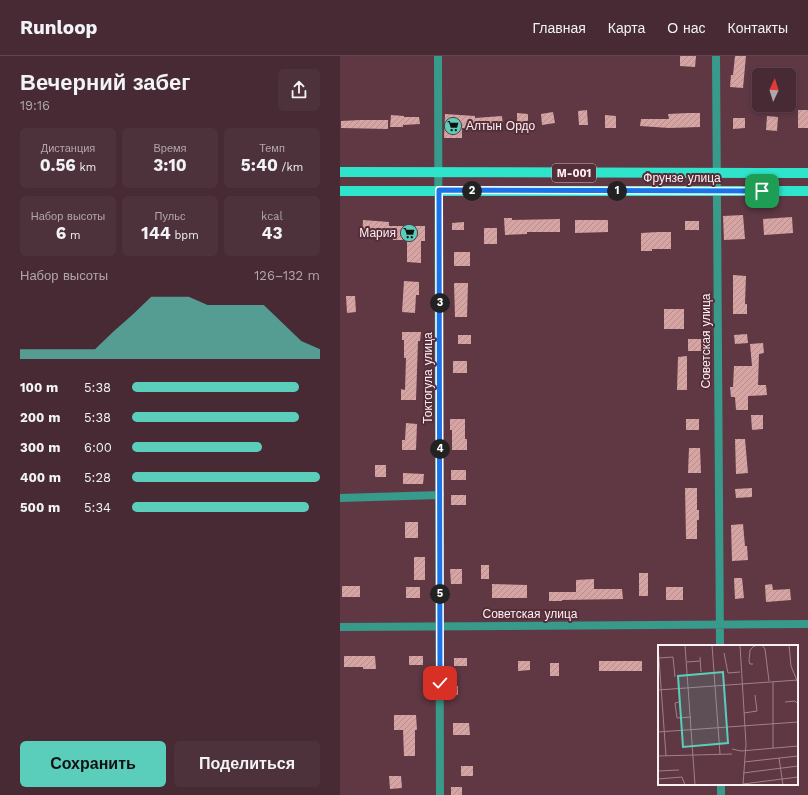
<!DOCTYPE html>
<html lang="ru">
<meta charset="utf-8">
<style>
:root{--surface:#472a33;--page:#4e323b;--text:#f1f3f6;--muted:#b0a7ac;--line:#5f464e;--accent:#5bcebb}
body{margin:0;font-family:"Work Sans",sans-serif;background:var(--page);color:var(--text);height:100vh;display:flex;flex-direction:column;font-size:15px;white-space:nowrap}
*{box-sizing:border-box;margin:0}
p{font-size:13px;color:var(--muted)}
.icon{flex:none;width:22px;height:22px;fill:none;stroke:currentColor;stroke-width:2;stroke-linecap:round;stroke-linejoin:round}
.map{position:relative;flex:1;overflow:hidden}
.details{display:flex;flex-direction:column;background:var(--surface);width:340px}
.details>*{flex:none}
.needle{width:26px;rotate:4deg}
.buttons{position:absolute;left:412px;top:12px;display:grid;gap:8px}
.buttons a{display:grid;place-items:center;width:44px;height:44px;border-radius:6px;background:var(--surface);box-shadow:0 2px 6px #0003,0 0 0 1px var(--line);font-size:20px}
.pin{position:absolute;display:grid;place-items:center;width:34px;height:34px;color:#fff;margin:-17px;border-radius:8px;box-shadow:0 2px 6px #0006}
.km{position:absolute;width:20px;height:20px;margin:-10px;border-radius:50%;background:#222;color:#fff;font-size:11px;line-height:20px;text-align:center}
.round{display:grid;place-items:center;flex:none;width:42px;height:42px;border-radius:6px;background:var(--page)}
.overview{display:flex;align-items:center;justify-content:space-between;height:68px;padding:0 20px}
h1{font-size:22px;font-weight:700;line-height:30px}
.figures{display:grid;grid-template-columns:repeat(3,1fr);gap:6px;height:68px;padding:4px 20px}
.figures div{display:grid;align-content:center;border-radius:6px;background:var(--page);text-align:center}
.figures b{font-size:17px;font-weight:700}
.figures small{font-size:11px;font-weight:400}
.figures p{font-size:11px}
.chart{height:112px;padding:8px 20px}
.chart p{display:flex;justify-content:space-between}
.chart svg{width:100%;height:72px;margin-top:4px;fill:var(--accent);opacity:.7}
.action{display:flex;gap:8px;margin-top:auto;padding:8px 20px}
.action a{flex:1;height:46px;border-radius:6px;background:var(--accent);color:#111;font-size:16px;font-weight:700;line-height:46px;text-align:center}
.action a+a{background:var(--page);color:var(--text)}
ul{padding:0 20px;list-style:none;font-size:13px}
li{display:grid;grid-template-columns:64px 48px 1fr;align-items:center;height:30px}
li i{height:10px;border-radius:5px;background:var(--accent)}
header{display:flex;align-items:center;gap:24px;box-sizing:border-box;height:56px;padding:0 20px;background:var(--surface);border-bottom:1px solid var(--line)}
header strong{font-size:19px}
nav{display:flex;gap:22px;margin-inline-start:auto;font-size:14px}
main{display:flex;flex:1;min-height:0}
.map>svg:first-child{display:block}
.building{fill:url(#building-hatch)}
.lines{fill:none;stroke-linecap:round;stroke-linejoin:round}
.street{stroke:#379a8a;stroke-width:8}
.primary{stroke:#2ee5cc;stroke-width:10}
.route-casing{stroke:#fff;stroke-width:8}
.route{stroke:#1a73e8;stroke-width:5}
.labels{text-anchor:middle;stroke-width:4;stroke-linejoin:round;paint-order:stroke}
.shield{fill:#542e39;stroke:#ccb5bb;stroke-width:1}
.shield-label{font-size:11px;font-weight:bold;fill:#ffeff3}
.poi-label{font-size:12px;fill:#ffeff3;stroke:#542e39;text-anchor:start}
.street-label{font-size:12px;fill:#ffeff3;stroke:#542e39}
.inset-road{fill:none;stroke:#9f818a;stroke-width:1}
.view{fill:#5bcebb;fill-opacity:0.15;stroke:#5bcebb;stroke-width:2}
.inset-edge{fill:none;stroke:#ffeff3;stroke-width:2}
</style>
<header>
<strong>Runloop</strong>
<nav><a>Главная</a><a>Карта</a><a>О нас</a><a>Контакты</a></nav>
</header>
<main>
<section class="details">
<div class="overview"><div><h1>Вечерний забег</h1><p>19:16</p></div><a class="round"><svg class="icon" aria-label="share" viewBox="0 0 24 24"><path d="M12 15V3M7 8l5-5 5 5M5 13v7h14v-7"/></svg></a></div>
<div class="figures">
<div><p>Дистанция</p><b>0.56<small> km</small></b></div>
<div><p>Время</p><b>3:10</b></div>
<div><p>Темп</p><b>5:40<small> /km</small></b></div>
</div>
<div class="figures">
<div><p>Набор высоты</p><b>6<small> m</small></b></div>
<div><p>Пульс</p><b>144<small> bpm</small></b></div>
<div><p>kcal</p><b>43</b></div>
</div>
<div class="chart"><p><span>Набор высоты</span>126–132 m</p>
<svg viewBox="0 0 160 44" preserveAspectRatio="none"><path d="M0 44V38L10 38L20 38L30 38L40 38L50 27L60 17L70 6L80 6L90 6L100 11L110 11L120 11L130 11L140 22L150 33L160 38V44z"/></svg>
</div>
<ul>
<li><b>100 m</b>5:38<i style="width:89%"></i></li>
<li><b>200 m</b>5:38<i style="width:89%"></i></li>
<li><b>300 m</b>6:00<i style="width:69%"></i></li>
<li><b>400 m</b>5:28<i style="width:100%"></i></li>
<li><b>500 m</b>5:34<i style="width:94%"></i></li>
</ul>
<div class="action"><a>Сохранить</a><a>Поделиться</a></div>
</section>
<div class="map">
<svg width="468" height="739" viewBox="0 0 468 739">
<defs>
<pattern id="building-hatch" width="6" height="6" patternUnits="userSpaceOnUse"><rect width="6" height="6" fill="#d6a5a3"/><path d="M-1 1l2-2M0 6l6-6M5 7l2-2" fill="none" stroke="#b48e8c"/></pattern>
</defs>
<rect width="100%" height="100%" fill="#5f3844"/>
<path class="building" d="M340,0h16l-1,11 -15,-1z
M395,0h11l-3,32 -13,-1 1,-12h2z
M247,54l1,15h-9l-1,-14z
M458,54h10v18h-10z
M213,56l2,11 -13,2 -1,-11z
M177,57l11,1v17h-11z
M348,57h12v14l-31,1 -29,-2 1,-7h28l-1,-5z
M105,58l30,2v2l27,-2 1,10 -28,3 -13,-1v10h-18z
M51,59l13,1v1h15l1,7 -17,1v2h-13z
M265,59l11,1v12h-11z
M427,60l11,1 -1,14 -11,-1z
M393,62h12v10l-12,1z
M20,64h28v9l-47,-1v-7z
M403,159l2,24 -21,1 -1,-24z
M452,161l1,16 -29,2 -1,-16z
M164,162h8v2l48,-1v13h-33v2l-22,1z
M23,164l26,2v4h36v15h-4v22l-14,-1v-22h-14v-2l-31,-1z
M235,164h33v12l-33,1z
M345,165h14v9h-14z
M124,166v8h-12v-7z
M144,172h13v16h-13z
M318,176h13v17h-19v2h-11v-18z
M114,196h16v14h-16z
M393,219l13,1 -1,28h2v10h-14z
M64,225l15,1v13h-3l-1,18 -13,-1z
M114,227h14l-1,34h-12z
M6,240h9l1,16 -9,1z
M324,253h20v20h-20z
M62,276h19l-1,9h-2l-2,59h-15v-11l4,1 1,-32h-2v-18h-2z
M407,278l1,9 -13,1 -1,-9z
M118,279h13v9h-13z
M348,283h14v12h-14z
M423,287l1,10 -5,1 -1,31h8l1,10 -19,1v14h-12l-1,-13h-4l-1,-10h3l1,-21h18l-2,-22z
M347,300v34h-10l1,-33z
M113,305h14v12h-14z
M411,359h12v14l-11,1z
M110,363h15v20h2v11h-15v-20h-2z
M346,363h13v11h-13z
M66,367l11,1 -1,26h-14v-10h3z
M395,383h10l3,34 -12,1z
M349,392h11l1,25h-13z
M35,409h11v12h-11z
M111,414h15v10h-15z
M63,417l21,1 -1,10h-20z
M345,432h12v22h2v10h-2v19h-11z
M412,432v9l-16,1 -1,-9z
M111,439h15v10h-15z
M65,466h13v16h-13z
M403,468l2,22h2l1,14 -16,1 -1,-36z
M74,501h11v23h-11z
M141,509h8v14h-8z
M110,513h12v15h-11z
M299,517h9v23h-9z
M394,522h8l2,20 -9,1z
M254,523v10h28l1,10 -61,1v1h-13v-9h27v-12z
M152,528l35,1v13h-35z
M432,528l1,6 17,-1 1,11 -25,2 -1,-17z
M2,530h18v11h-18z
M66,531h14v11h-14z
M326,531h17v13h-17z
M4,600h31l1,13h-13v-2h-19z
M69,600h14v9h-14z
M114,602h13v8h-13z
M178,605h12v9l-12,1z
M259,605h43v10h-43z
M210,607h9v13h-9z
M118,630v9h-8v-8z
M54,659h22l1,15h-2v26h-11l-1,-26h-9z
M113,667h16l1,12h-17z
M121,710h12v10h-12z
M49,720h12l1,12 -12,1z
M111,731h11v8h-11z"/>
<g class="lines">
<path class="street" d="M98,0l2,739
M376,0l4,590
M0,442l100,-3
M0,571l468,-3
M381,728v11"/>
<path class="primary" d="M0,116l468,1
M0,135h468"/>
</g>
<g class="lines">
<defs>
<path id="route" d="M100,627l-1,-493 323,1"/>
</defs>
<use href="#route" class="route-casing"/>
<use href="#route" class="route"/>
</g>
<defs>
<symbol id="supermarket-disc" viewBox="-11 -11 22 22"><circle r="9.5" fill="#5bcebb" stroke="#542e39"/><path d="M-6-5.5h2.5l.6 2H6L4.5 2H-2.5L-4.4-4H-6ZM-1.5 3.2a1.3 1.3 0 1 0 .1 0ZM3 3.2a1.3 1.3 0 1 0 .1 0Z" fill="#111"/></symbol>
</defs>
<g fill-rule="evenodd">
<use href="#supermarket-disc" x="103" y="60" width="20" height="20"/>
<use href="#supermarket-disc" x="59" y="167" width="20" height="20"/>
</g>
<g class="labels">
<rect class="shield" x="212" y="108" width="44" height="18" rx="3"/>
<g class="shield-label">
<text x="234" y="121">M-001</text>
</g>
<g class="poi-label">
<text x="126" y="74">Алтын Ордо</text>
<text x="56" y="181" text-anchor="end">Мария</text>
</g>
<g class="street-label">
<text x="342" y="126">Фрунзе улица</text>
<text transform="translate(366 285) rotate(-90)" y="4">Советская улица</text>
<text transform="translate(88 322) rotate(-90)" y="4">Токтогула улица</text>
<text x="190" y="562">Советская улица</text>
</g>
</g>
<g transform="translate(318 589)">
<rect width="140" height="140" fill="#5f3844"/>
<path class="inset-road" d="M0,0l8,111M27,0l10,140M54,0l8,109M82,0l6,99 -3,41M104,0l3,4 4,32M131,0l2,21 7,17M66,8l4,20 12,-1M42,12l1,15M1,13l14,-1 2,20M29,17l13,-1M95,19h-3l-1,-3 1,-11 4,-4 6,-1M115,37v66M0,45l140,-10M21,57l-4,1 2,15 14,-1M127,57l10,-1 3,3M86,68l13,-2 -2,-16M0,87l140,-10M74,104l9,2 57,-5M0,111l74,-2M121,113l4,27M86,117l54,-6M0,126l21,-1M85,128l55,-7M0,134l24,-2 3,8M85,139l55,-7"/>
<path class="view" d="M65,27l5,71 -45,4 -5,-71z"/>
<rect width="140" height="140" class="inset-edge"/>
</g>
</svg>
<div class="buttons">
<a><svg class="needle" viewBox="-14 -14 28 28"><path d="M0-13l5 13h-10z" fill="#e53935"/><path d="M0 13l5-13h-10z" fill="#b0a7ac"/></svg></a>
</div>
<div class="pin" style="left:422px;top:135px;background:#1e9e55"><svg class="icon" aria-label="arrive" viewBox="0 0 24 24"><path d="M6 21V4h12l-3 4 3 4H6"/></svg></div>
<div class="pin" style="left:100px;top:627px;background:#d93025"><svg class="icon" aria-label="check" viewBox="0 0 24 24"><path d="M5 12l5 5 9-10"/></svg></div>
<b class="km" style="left:277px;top:135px">1</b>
<b class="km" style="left:132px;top:135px">2</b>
<b class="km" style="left:100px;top:247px">3</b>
<b class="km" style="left:100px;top:393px">4</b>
<b class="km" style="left:100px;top:538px">5</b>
</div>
</main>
